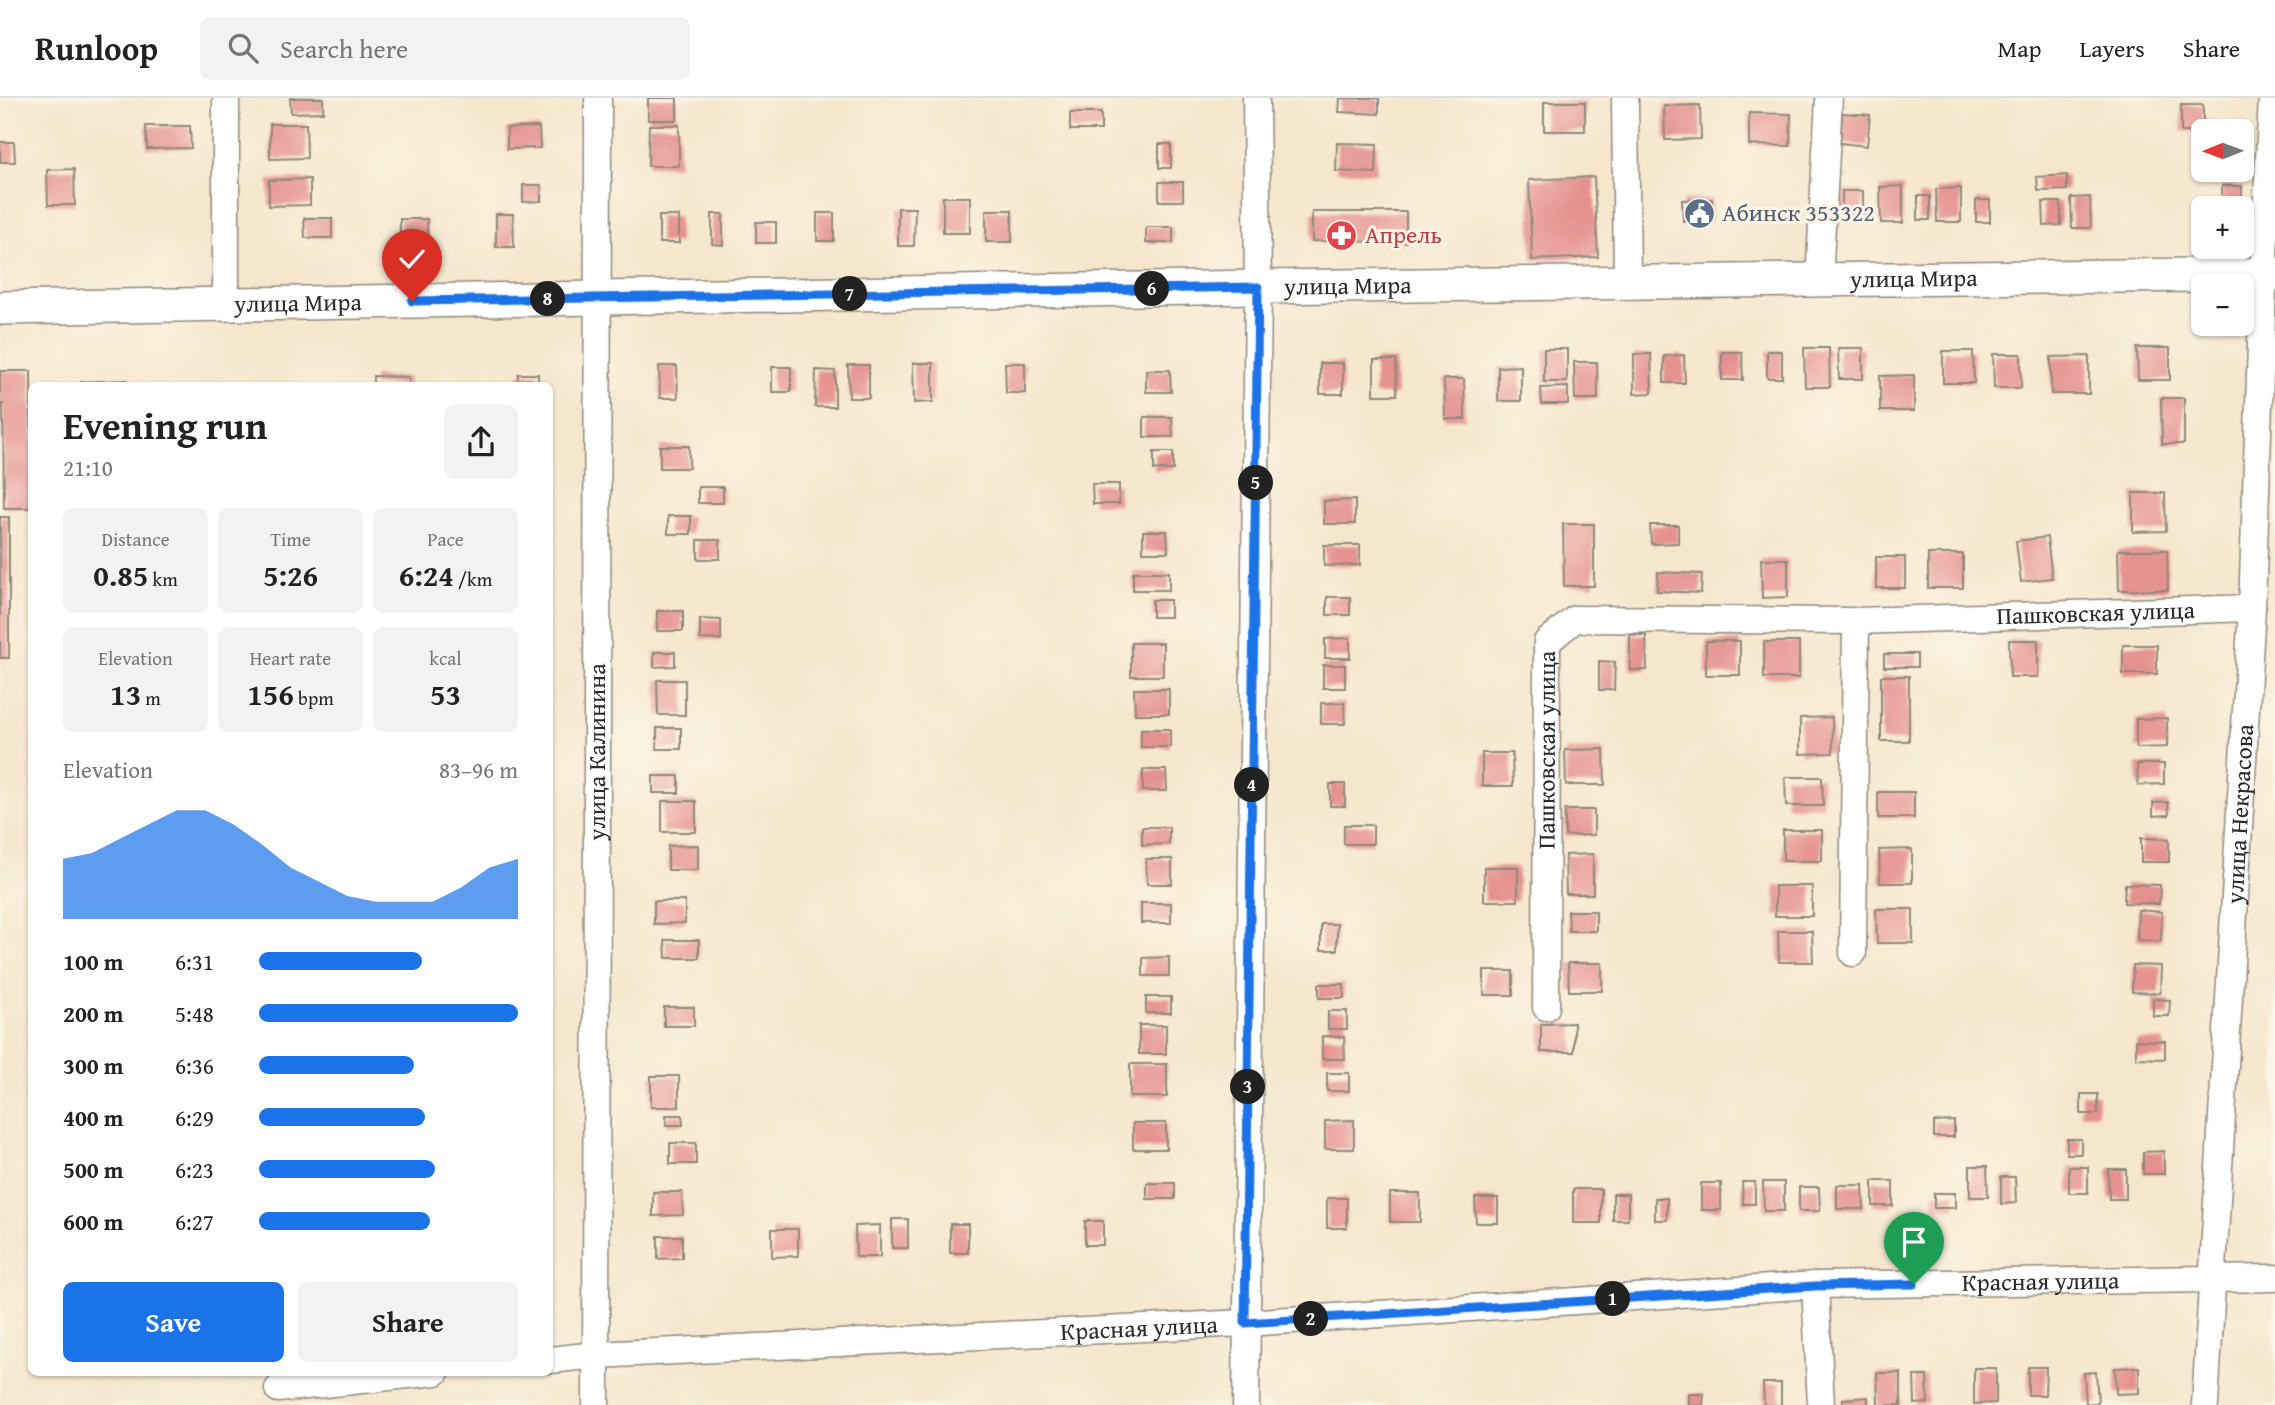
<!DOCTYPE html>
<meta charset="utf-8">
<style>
:root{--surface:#fff;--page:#f2f2f2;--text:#222;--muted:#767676;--line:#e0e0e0;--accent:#1a73e8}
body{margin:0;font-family:"Gentium Book Plus",serif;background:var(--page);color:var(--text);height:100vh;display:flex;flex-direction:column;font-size:26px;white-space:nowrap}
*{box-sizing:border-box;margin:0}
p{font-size:23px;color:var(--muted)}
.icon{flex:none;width:38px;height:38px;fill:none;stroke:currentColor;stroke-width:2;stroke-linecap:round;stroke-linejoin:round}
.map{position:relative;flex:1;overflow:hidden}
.details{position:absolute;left:28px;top:284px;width:525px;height:994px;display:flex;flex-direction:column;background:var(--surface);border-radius:10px;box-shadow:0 2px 5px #0004}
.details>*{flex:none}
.needle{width:46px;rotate:269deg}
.fabs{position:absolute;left:2191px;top:21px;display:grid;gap:14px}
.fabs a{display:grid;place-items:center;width:63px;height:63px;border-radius:10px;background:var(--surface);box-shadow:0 2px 5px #0004;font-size:35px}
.pin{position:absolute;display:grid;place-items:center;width:60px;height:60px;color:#fff;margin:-72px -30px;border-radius:50% 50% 50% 0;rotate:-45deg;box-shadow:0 0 7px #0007}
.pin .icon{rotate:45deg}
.km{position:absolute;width:35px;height:35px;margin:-18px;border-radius:50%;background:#222;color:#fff;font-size:19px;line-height:35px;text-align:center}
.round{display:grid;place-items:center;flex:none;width:74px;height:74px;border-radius:10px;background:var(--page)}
.headline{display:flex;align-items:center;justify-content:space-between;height:119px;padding:0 35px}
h1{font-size:38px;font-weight:700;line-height:52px}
.figures{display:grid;grid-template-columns:repeat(3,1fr);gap:10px;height:119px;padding:7px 35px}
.figures div{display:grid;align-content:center;border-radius:10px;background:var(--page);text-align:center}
.figures b{font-size:30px;font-weight:700}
.figures small{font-size:19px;font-weight:400}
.figures p{font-size:19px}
.chart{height:196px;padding:14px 35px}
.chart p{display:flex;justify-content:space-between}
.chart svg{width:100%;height:126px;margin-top:7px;fill:var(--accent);opacity:.7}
.action{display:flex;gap:14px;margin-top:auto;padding:14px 35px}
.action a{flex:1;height:80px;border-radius:10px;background:var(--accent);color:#fff;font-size:28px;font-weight:700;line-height:80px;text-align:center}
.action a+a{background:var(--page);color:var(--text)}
ul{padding:0 35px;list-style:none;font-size:23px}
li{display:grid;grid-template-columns:112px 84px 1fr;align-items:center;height:52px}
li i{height:18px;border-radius:9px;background:var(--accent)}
header{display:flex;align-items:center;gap:42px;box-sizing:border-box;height:98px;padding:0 35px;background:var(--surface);border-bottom:2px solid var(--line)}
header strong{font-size:33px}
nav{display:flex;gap:38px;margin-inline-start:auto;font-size:24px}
.search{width:490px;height:63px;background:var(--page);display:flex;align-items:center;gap:18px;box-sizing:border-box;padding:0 24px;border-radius:10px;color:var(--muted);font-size:26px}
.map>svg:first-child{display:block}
.building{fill:#e5918f}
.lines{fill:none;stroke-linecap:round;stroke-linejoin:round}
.minor-casing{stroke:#90897c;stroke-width:29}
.major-casing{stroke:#90897c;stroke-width:36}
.minor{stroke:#fff;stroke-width:26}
.major{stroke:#fff;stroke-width:33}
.route-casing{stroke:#fff;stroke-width:14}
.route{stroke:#1a73e8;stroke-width:9}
.labels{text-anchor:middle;stroke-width:6;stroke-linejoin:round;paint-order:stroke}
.service-label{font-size:24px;fill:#4e5e75;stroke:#fcf5e5;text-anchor:start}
.health-label{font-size:24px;fill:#be3a42;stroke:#fcf5e5;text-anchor:start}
.street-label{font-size:24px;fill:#2b2b2b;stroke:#fcf5e5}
</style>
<header>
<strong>Runloop</strong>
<div class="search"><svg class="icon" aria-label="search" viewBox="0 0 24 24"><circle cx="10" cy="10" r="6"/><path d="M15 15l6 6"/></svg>Search here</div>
<nav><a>Map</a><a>Layers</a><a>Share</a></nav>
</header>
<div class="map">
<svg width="2275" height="1307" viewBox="0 0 2275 1307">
<rect width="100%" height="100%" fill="#fcf5e5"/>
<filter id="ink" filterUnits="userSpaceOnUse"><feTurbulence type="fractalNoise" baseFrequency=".0143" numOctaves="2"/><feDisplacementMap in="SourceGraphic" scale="14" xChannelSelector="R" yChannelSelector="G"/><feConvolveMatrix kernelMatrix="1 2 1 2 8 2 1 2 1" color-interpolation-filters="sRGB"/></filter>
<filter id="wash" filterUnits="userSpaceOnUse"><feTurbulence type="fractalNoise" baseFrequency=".00686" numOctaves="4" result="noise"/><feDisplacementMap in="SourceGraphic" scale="28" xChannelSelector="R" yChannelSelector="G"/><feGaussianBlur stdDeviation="1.57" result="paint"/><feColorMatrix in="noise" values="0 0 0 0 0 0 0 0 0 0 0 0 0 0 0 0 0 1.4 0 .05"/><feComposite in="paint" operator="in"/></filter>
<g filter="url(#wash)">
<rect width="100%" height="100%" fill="#f5e7cd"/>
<g id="blocks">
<path class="building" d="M290,0h33v14l-32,1z
M648,0h29v22h-29z
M1340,0h39v16l-40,-2z
M1544,4h41v29h-41z
M1700,7l1,34 -36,1 -1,-34z
M2181,7h22v27h-22z
M1070,15h31v17h-31z
M1749,15l42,1 -1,32 -41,-1z
M1842,15l28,2 -3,31 -27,-3z
M270,26h36l1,34 -37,1z
M649,27h30v41h-31z
M146,28h44l1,22 -44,1z
M539,29l1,21 -33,1v-21z
M0,44h14l1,20h-15z
M1337,45l40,1 -1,29 -40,-2z
M1159,46h12v24h-12z
M74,71l1,36h-27l-1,-35z
M2067,77v15l-29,1 -1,-14z
M1594,79l4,80 -66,3 -3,-80z
M310,81v26l-41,1v-26z
M1159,84h24v19h-24z
M523,87h18v16l-18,1z
M1903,88v37h-22l-1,-36z
M2222,88h20v22h-20z
M1961,90v34h-24l-1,-33z
M1842,93h21v23h-21z
M1918,98h12v24h-12z
M943,99h27v36h-27z
M2090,99l1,31h-19l-1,-30z
M1712,101v22h-29l-1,-21z
M1976,102h14v22h-14z
M2043,104h18v23l-17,1z
M898,110h17l-1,38h-16z
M986,112h26v32h-26z
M1312,114h94v30l-94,-1z
M817,115h17v28h-17z
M496,116h17l1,33h-18z
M712,116h11v31l-11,-1z
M659,118h20v27h-20z
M304,120h28v20h-27z
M400,121h27l1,35h-28z
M756,124h20v21h-20z
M1146,129h27v16h-27z
M1804,250h25l1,39h-25z
M1838,250h25v31h-24z
M2137,250h33v32h-32z
M1544,251h23v33h-23z
M1767,253h15v27h-15z
M1943,253h30l1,32h-31z
M1722,254h20l1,28h-21z
M1634,256h17l1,39 -18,1z
M1993,256h28v34h-27z
M1684,257l1,28h-21v-27z
M2089,258v38h-38v-37z
M1374,262h22l1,35h-23z
M1574,264h23l1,37h-23z
M913,265h20v39l-19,1z
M1005,265h20v30h-19z
M1320,265h23v31h-23z
M848,267h21v33h-20z
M659,268h18l1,32h-18z
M1521,268v35h-23v-34z
M772,269h19v25h-19z
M816,272l19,1v36h-20z
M1146,272h24l1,22h-25z
M0,273h31l1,137h-28l-1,-104h-3z
M518,276h20v11h-20z
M1914,277v36h-34v-35z
M373,278l36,1v8h-36z
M1444,281h20l1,40h-20z
M127,282v5h-46v-3z
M1568,289v17h-26l-1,-16z
M2161,300h23v46h-22z
M1144,319h28l1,20h-29z
M660,348h29v22h-29z
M1154,354h19v18h-19z
M1092,386h27v20h-26z
M698,389h25v16h-25z
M2133,395h32l1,38 -33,1z
M1355,402v24h-31v-23z
M668,418h23v18h-23z
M0,419h9v141h-9z
M1563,426h31v62h-30z
M1650,427h28v18l-27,1z
M1143,433h24l1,21h-25z
M2047,439l5,41 -31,4 -5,-41z
M698,442h22v19h-22z
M1324,447h36v20l-36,1z
M2118,452h49l1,40h-49z
M1928,456h35v34h-35z
M1876,459h29v31h-29z
M1761,461h27v38l-26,1z
M1133,474h36v18h-36z
M1658,474l44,2 -1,19 -44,-2z
M1327,499h23v18h-23z
M1152,502h18v17h-18z
M657,513h26v20h-26z
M700,521l21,1v20l-21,-1z
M1630,537h16l1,35h-17z
M1350,540v20h-25v-19z
M2009,542h29v37h-28z
M1706,543h34v34h-34z
M1764,544h35v36h-35z
M1131,545h32v33h-32z
M2123,547h34v29h-34z
M654,554h21v14l-21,1z
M1884,556h33v13h-33z
M1599,563l16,1 -1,28h-15z
M1323,567h22v23h-22z
M1881,578h28v65h-28z
M657,582h28v35h-27z
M1134,591h35v25h-34z
M1321,605h23l1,21h-24z
M1832,619l1,36 -33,1v-36z
M2167,620v29l-31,1v-29z
M657,630h24v21h-24z
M1141,631h29v18h-29z
M1604,651l1,36h-39l-1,-35z
M1482,655h30l1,33h-31z
M2137,666h27v20l-26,1z
M1143,672h23l1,21h-24z
M653,678h26v17h-26z
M1785,679h37l1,29h-37z
M1330,686h15v22h-15z
M1878,694h36v26h-36z
M662,703h34v31h-34z
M2168,704l1,13 -16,1v-13z
M1565,712h29v25l-29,1z
M1344,727h29v19h-29z
M1142,729h27v17l-27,1z
M1783,732h39v31h-39z
M2141,740l28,1v23h-28z
M698,747v25h-30v-24z
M1912,751v34h-32l-1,-33z
M1593,756v40h-27l-1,-39z
M1146,761h26v25h-25z
M1484,769h34v34h-34z
M2125,786l35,1 -1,19 -35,-1z
M1775,788h37v30h-37z
M654,803h31v22l-31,1z
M1141,805h30v20h-30z
M1876,811h37v34h-36z
M2138,812l24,2 -1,29 -24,-1z
M1568,813h28v20h-27z
M1321,826h16v26h-16z
M1778,833h34l1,31h-34z
M665,842h34v18h-33z
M1169,859v19h-26v-18z
M1568,865h34v28h-33z
M2133,867l28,1 -1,27 -28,-1z
M1484,873h29v24h-29z
M1319,886h25v14h-25z
M1146,899h25v16h-25z
M2153,901l17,1 -1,16h-16z
M664,909h30v19h-30z
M1328,913h19v18h-19z
M1574,925v29h-33v-28z
M1139,927h27v29h-27z
M1322,938l22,1 1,22h-23z
M2136,942l29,1v18l-29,-1z
M1130,966h37v33h-37z
M1327,975h22v18h-22z
M651,978h28v31h-28z
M2081,996h17v20h-17z
M666,1017h16l1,10h-17z
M1354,1022v29h-29v-28z
M1954,1023v16h-20v-15z
M1133,1025h33v26h-33z
M2067,1041h14v15h-14z
M670,1045h26v21h-26z
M2164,1053v23h-21v-22z
M1970,1068h17l1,31h-18z
M2069,1069h19v26h-19z
M2108,1071h18v30h-17z
M2001,1079h14l1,26 -15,1z
M1873,1083h20v25h-20z
M1742,1084h13v22h-12z
M1763,1084h21v29h-20z
M1147,1085h28v16h-28z
M1701,1085h20v27h-20z
M1837,1087h26l1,24h-27z
M1799,1089h20l1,24h-21z
M1573,1091h28v34h-28z
M653,1094h29l1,23 -30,1z
M1390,1095h30v29h-30z
M1934,1095h21v15h-21z
M1613,1096h15v26h-15z
M1327,1100h20v30h-20z
M1475,1100h23v25h-22z
M1655,1100h12v22h-12z
M892,1121h16v29h-16z
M1085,1123h18v24h-18z
M950,1126h18v29h-18z
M880,1127v32h-24l-1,-31z
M772,1131h26v27l-26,1z
M658,1138h24v22l-24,1z
M2028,1269h18l-1,28h-17z
M2139,1269v26l-23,1 -1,-26z
M1974,1270h22v35l-22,1z
M2096,1274l2,31 -12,1 -2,-31z
M1877,1275h24v32h-23z
M1914,1278h13l1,27 -13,1z
M1763,1285h18v22h-17z
M1689,1296h15l-1,11h-14z
M1868,1299v8h-25v-6z"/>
</g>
</g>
<g filter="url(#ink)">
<use href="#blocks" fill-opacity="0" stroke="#90897c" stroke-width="2"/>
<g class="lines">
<defs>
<g id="minor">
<path d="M226,0v206"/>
<path d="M1625,0l2,184"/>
<path d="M1819,182l10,-182"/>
<path d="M1853,855l3,-332"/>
<path id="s1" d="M1546,909l1,-365 28,-23 281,2 396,-13"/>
<path d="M1815,1187l6,120"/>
<path id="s2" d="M550,1262l46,-5 649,-32 570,-38 460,-7"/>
<path d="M278,1291l158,-17"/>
<path id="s3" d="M596,1307l2,-1307"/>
<path d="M1246,1307l12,-1118 -2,-189"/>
<path id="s4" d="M2205,1307l47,-797 12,-351 8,-159"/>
</g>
<g id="major">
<path id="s5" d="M0,210l1258,-21 1017,-13"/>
</g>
</defs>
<use href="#minor" class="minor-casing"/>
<use href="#major" class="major-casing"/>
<use href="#minor" class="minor"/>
<use href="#major" class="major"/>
</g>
</g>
<g class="lines" filter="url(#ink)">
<defs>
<path id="route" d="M412,203l846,-14 -13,1036 570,-37 99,-2"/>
</defs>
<use href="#route" class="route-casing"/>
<use href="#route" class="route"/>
</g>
<defs>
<symbol id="civic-disc" viewBox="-11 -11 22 22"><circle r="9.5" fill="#5c6f8a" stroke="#fcf5e5"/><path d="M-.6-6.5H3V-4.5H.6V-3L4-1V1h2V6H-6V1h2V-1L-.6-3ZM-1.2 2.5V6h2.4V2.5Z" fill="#fff"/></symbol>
<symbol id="pharmacy-disc" viewBox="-11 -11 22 22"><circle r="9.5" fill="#e0444e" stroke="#fcf5e5"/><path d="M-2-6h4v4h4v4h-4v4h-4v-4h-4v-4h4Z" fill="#fff"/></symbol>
</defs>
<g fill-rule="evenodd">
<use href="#civic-disc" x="1682" y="98" width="35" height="35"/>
<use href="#pharmacy-disc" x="1324" y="120" width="35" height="35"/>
</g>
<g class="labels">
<g class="service-label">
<text x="1722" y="123">Абинск 353322</text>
</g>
<g class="health-label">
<text x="1365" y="145">Апрель</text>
</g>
<g class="street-label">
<text dy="8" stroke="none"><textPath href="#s5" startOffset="1914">улица Мира</textPath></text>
<text dy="8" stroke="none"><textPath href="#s5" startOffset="1348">улица Мира</textPath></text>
<text dy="8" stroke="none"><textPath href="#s5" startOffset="298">улица Мира</textPath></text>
<text dy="8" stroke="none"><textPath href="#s1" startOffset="922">Пашковская улица</textPath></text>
<text dy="8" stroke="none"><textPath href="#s3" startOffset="653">улица Калинина</textPath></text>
<text dy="8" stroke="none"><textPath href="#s1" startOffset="257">Пашковская улица</textPath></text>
<text dy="8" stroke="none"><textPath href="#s4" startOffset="592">улица Некрасова</textPath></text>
<text dy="8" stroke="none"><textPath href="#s2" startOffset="1493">Красная улица</textPath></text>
<text dy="8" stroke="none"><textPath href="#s2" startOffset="590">Красная улица</textPath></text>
</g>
</g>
</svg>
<div class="fabs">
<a><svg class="needle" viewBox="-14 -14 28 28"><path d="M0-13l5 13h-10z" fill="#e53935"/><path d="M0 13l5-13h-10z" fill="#767676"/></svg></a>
<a>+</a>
<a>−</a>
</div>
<div class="pin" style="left:1914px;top:1186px;background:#1e9e55"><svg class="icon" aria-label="arrive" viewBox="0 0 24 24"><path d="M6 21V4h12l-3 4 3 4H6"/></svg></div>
<div class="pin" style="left:412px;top:203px;background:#d93025"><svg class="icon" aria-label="check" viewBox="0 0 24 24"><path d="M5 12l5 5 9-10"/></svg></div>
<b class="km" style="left:1613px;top:1201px">1</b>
<b class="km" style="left:1311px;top:1221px">2</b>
<b class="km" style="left:1248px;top:989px">3</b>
<b class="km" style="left:1252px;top:687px">4</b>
<b class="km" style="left:1256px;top:385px">5</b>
<b class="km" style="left:1152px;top:191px">6</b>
<b class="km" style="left:850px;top:196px">7</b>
<b class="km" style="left:548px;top:201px">8</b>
<section class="details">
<div class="headline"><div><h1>Evening run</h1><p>21:10</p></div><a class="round"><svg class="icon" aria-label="share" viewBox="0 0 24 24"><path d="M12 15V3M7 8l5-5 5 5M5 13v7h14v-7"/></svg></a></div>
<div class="figures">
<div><p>Distance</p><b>0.85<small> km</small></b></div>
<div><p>Time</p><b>5:26</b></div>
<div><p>Pace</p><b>6:24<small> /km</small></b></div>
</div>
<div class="figures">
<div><p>Elevation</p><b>13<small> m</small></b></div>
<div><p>Heart rate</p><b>156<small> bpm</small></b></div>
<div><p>kcal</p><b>53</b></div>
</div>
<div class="chart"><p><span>Elevation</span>83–96 m</p>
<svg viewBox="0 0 160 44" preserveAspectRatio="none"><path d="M0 44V23L10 21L20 16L30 11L40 6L50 6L60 11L70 18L80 26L90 31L100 36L110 38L120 38L130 38L140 33L150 26L160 23V44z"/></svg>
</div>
<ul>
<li><b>100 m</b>6:31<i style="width:63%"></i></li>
<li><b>200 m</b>5:48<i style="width:100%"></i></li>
<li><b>300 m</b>6:36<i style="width:60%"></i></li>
<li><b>400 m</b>6:29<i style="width:64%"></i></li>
<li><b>500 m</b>6:23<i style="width:68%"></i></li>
<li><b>600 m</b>6:27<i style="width:66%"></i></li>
</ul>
<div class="action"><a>Save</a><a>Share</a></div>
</section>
</div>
